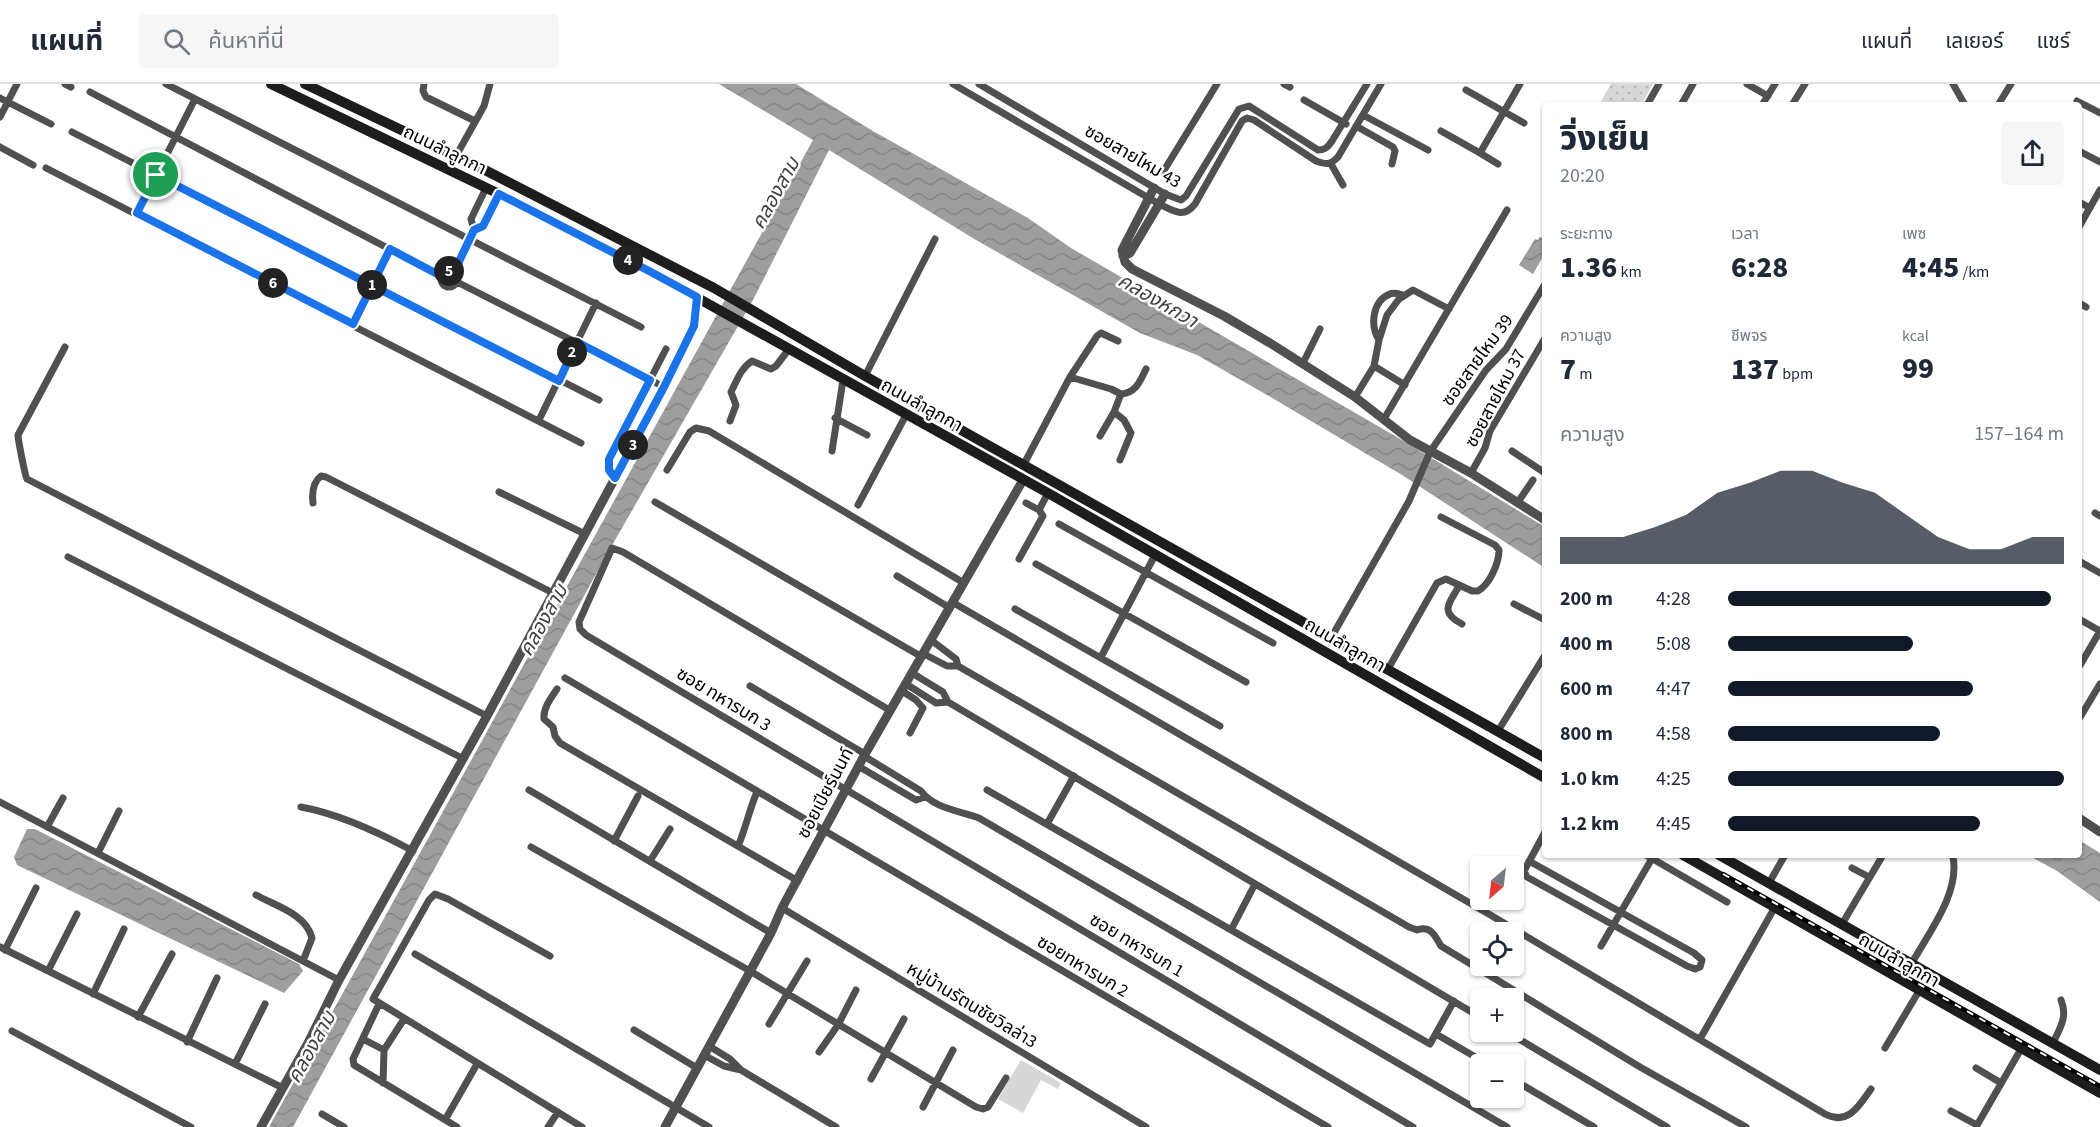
<!DOCTYPE html>
<html lang="th">
<meta charset="utf-8">
<style>
:root{--surface:#fff;--page:#f6f6f7;--text:#1f2937;--muted:#747a83;--line:#e0e1e3;--accent:#111827}
body{margin:0;font-family:"Source Sans 3","Noto Sans Thai",sans-serif;background:var(--page);color:var(--text);height:100vh;display:flex;flex-direction:column;font-size:22px;white-space:nowrap}
*{box-sizing:border-box;margin:0}
p{font-size:20px;color:var(--muted)}
.icon{flex:none;width:33px;height:33px;fill:none;stroke:currentColor;stroke-width:2;stroke-linecap:round;stroke-linejoin:round}
.map{position:relative;flex:1;overflow:hidden}
.side{position:absolute;left:1542px;top:18px;width:540px;height:756px;display:flex;flex-direction:column;background:var(--surface);border-radius:6px;box-shadow:0 2px 4px #0004}
.side>*{flex:none}
.needle{width:39px;rotate:208deg}
.fabs{position:absolute;left:1470px;top:772px;display:grid;gap:12px}
.fabs a{display:grid;place-items:center;width:54px;height:54px;border-radius:6px;background:var(--surface);box-shadow:0 2px 4px #0004;font-size:30px}
.pin{position:absolute;display:grid;place-items:center;width:51px;height:51px;color:#fff;margin:-26px;border:3px solid #fff;border-radius:50%;box-shadow:0 2px 6px #0007}
.km{position:absolute;width:30px;height:30px;margin:-15px;border-radius:50%;background:#222;color:#fff;font-size:16px;line-height:30px;text-align:center}
.round{display:grid;place-items:center;flex:none;width:63px;height:63px;border-radius:6px;background:var(--page)}
.overview{display:flex;align-items:center;justify-content:space-between;height:102px;padding:0 18px}
h1{font-size:33px;font-weight:800;line-height:45px}
.figures{display:grid;grid-template-columns:repeat(3,1fr);gap:9px;height:102px;padding:6px 18px}
.figures div{display:grid;align-content:center}
.figures b{font-size:30px;font-weight:800}
.figures small{font-size:16px;font-weight:400}
.figures p{font-size:16px}
.chart{height:168px;padding:12px 18px}
.chart p{display:flex;justify-content:space-between}
.chart svg{width:100%;height:108px;margin-top:6px;fill:var(--accent);opacity:.7}
ul{padding:0 18px;list-style:none;font-size:20px}
li{display:grid;grid-template-columns:96px 72px 1fr;align-items:center;height:45px}
li i{height:15px;border-radius:8px;background:var(--accent)}
header{display:flex;align-items:center;gap:36px;box-sizing:border-box;height:84px;padding:0 30px;background:var(--surface);border-bottom:2px solid var(--line)}
header strong{font-size:28px}
nav{display:flex;gap:33px;margin-inline-start:auto;font-size:21px}
.search{width:420px;height:54px;background:var(--page);display:flex;align-items:center;gap:15px;box-sizing:border-box;padding:0 21px;border-radius:6px;color:var(--muted);font-size:22px}
.map>svg:first-child{display:block}
.green{fill:#d7d7d7}
.park{fill:url(#park-dots)}
.water{fill:url(#water-waves)}
.lines{fill:none;stroke-linecap:round;stroke-linejoin:round}
.minor{stroke:#505050;stroke-width:7}
.tertiary{stroke:#505050;stroke-width:9}
.secondary{stroke:#1d1d1d;stroke-width:10}
.rail-casing{stroke:#000;stroke-width:4.5}
.rail{stroke:#fff;stroke-width:2;stroke-dasharray:7;stroke-linecap:butt}
.route-casing{stroke:#fff;stroke-width:12}
.route{stroke:#1a73e8;stroke-width:8}
.labels{text-anchor:middle;stroke-width:5;stroke-linejoin:round;paint-order:stroke}
.street-label{font-size:18px;fill:#000;stroke:#fff}
.water-label{font-size:20px;font-style:italic;fill:#3f3f3f;stroke:#fff}
</style>
<header>
<strong>แผนที่</strong>
<div class="search"><svg class="icon" aria-label="search" viewBox="0 0 24 24"><circle cx="10" cy="10" r="6"/><path d="M15 15l6 6"/></svg>ค้นหาที่นี่</div>
<nav><a>แผนที่</a><a>เลเยอร์</a><a>แชร์</a></nav>
</header>
<div class="map">
<svg width="2100" height="1043" viewBox="0 0 2100 1043">
<defs>
<pattern id="park-dots" width="8" height="8" patternUnits="userSpaceOnUse" patternTransform="scale(1.5)"><rect width="8" height="8" fill="#d7d7d7"/><path d="M2 2h.1M6 6h.1" fill="none" stroke="#b7b7b7" stroke-width="1.8" stroke-linecap="round"/></pattern>
<pattern id="water-waves" width="16" height="10" patternUnits="userSpaceOnUse" patternTransform="scale(1.5)"><rect width="16" height="10" fill="#9e9e9e"/><path d="M0 5q4-4 8 0t8 0" fill="none" stroke="#868686"/></pattern>
</defs>
<rect width="100%" height="100%" fill="#fff"/>
<path class="green" d="M1021,976l40,23 -3,6 -17,-9 -18,33 -25,-14z"/>
<path class="park" d="M1611,0h42l-12,21h-42z"/>
<path class="water" d="M719,0h77l77,47 155,87 43,30 331,192 143,87v41l-143,-93 -128,-76 -77,-44 -57,-22 -164,-93 -147,-90 -76,150 -146,254 -314,573h-24l544,-987z
M1540,153l5,2v14l-12,21 -14,-9 16,-26 3,1z
M27,745h8l264,135 4,7 -19,22 -267,-128 -3,-8z
M2079,756l21,13v49l-43,-31 -29,-16h51z"/>
<g class="lines">
<path class="minor" d="M65,0l6,3
M166,0l475,243
M424,0l-1,7 3,6 49,24
M953,0l206,120c15,7 24,15 36,0l47,-83 5,-3 7,2 62,41c11,4 14,4 22,-4l43,-73
M979,0l186,110 16,6 5,-4 53,-87 10,-3 69,44c7,0 10,-3 14,-9l35,-57
M1284,0l6,3
M1747,0l21,12
M1953,0l12,21
M1466,6l58,33
M90,8l351,184
M0,14l51,26
M1304,16l42,24
M2077,17l23,12
M1647,21l12,-21
M1681,21l12,-21
M1762,21l13,-21
M1792,21l13,-21
M1998,21l13,-21
M1363,31l65,35
M0,33l17,-33
M1356,42l37,21 2,4 -3,13
M1441,47l39,22 40,-69
M72,48l527,268
M0,63l33,18
M2079,67l21,11
M1480,69l18,11
M456,72l28,-50 6,-22
M1331,80l12,21
M46,84l535,275
M1163,88l54,-88
M2079,118l11,6
M137,129l58,-114
M2079,143l21,-37
M474,146l-3,-11 15,-31
M441 195a8 8 0 1 1 16 0a8 8 0 1 1-16 0Z
M454,188l20,-42 9,-4 16,-32
M457,198l207,105
M2079,219l7,4
M353,240l37,-75
M1379,256c-9,-14 -7,-39 11,-46 4,-2 9,0 14,1
M65,263l-47,88c0,4 7,41 9,44l460,237
M1303,279l17,-34
M1374,282l31,19
M865,292l70,-137
M1070,293l41,12 10,5 -7,18 10,8 7,13 -11,27
M1121,310c15,-1 19,-13 25,-25
M1355,313l19,-31 5,-26 8,-25 12,-16 14,-9 36,19
M835,334l32,17
M1384,335l123,-209
M539,336l57,-117
M730,337l6,-16 -5,-13c6,-12 10,-24 21,-31l19,8 5,-3 13,-17
M1100,352l14,-24
M832,367l11,-71
M1512,367l33,22
M1024,380l46,-87 27,-41 4,-3 17,8
M667,386l23,-38 6,-4 13,3 255,152
M1471,389l14,-25 5,-17 55,-93
M615,394l-6,-8v-11l57,-110
M499,408l86,42
M655,418l267,155
M1518,418l15,-22
M313,419c-1,-9 0,-21 8,-27l5,1 227,116
M858,421l48,-90
M1039,426l9,-17
M2095,429l5,3
M1059,440l214,119
M68,473l396,202
M1019,475l24,-43 -4,-6 -13,-7
M2079,477l21,12
M1036,480l210,118
M897,492l53,32
M1459,502c-10,18 -20,26 3,38
M952,518l535,311 338,201c23,12 34,-8 46,-25
M1514,520l31,16
M1015,525l205,117
M2079,535l21,12 -21,36
M1331,554l78,-137 21,-49 56,-82 20,-21 39,-65
M931,556l25,19 2,7
M924,570l23,12h11l451,261 8,3c14,-5 18,6 24,16l199,121 106,60
M1101,573l54,-102
M1388,585l49,-86 9,-4 26,12h6c12,-7 21,-28 21,-41l-4,-5 -54,-28
M565,594l763,449
M906,600l30,19 12,-1 -5,-10 -31,-19
M750,602l115,68
M557,605c-6,9 -14,19 -13,30l9,8 2,9 5,7 238,138
M902,607l14,9 7,8 -13,25
M948,618l532,315
M891,627l-268,-159 -11,-4 -33,74 1,7 6,6 827,492
M2079,635l21,-35
M1498,647l47,-76
M864,672l57,35c12,17 39,20 58,27l528,309
M858,682l58,34 9,-3
M529,706l242,143
M987,706l443,254 24,-43
M0,718l339,178
M301,723c39,7 77,25 112,44
M1047,740l27,-48
M47,743l16,-29
M614,757l24,-45
M738,762c8,-18 11,-36 19,-54
M531,763l219,124 226,136 7,2 5,-2 18,-29
M98,769l21,-42
M1646,771l81,47
M650,777l20,-32
M1529,777l165,92 8,7 -2,7 -5,2 -8,-3 -160,-89 -3,-6 21,-39
M1852,784l17,9
M1769,799l16,-28
M256,811c20,11 50,19 56,43l-9,23
M782,824l364,219
M1842,840l41,-69
M1231,846l24,-46
M1601,862l53,-91
M0,863l283,141
M5,866l31,-62
M415,870l294,173
M550,872l-102,-57 -13,-5 -6,6 -56,99 209,128
M1912,879c17,-31 48,-70 41,-106
M48,887l29,-57
M93,910l31,-65
M379,920l-26,55 1,6 103,62
M138,933l34,-63
M769,940l38,-63
M634,946l63,38
M12,947l179,96
M1507,948l160,95
M1436,950l53,31
M363,955l21,11
M1700,955l75,-132
M187,958l30,-64
M2053,959c7,-15 15,-26 8,-43
M709,962l21,13 11,11 95,57
M1885,964l34,-57
M819,968l19,-27 18,-35
M704,971l20,11 17,4
M235,980l30,-60
M1976,984l25,15
M871,995l33,-60
M1514,996l80,47
M383,999l1,-33 20,-31
M923,1023l30,-57
M1951,1027l26,14
M322,1030l22,13
M445,1036l32,-56
M548,1043l10,-15
M1976,1043l45,-78"/>
<path class="tertiary" d="M1154,104l-32,62 3,12 7,7 92,47 46,27 85,54 55,43 61,33 74,47
M1123,172l7,-3 35,-59
M2079,734l21,14
M261,1043l47,-84 31,-63 148,-264 177,-329 30,-61 3,-29
M665,1043l106,-194 11,-25 82,-152 159,-276"/>
<path class="secondary" d="M271,0l228,110 152,78 397,221 497,285
M305,0l176,84 233,120 151,88 680,382
M1683,771l417,238
M1719,771l381,215"/>
<defs>
<path id="rail" d="M1723,790l377,212"/>
</defs>
<use href="#rail" class="rail-casing"/>
<use href="#rail" class="rail"/>
</g>
<g class="lines">
<defs>
<path id="route" d="M156,91l403,206 18,-39 73,38 -41,79v11l6,8 49,-91 30,-61 3,-29 -46,-25 -152,-78 -16,32 -9,4 -20,42 -7,-1 -6,5 -51,-27 -37,75 -216,-111 19,-38"/>
</defs>
<use href="#route" class="route-casing"/>
<use href="#route" class="route"/>
</g>
<g class="labels">
<g class="street-label">
<text transform="translate(445 66) rotate(26)" y="6">ถนนลำลูกกา</text>
<text transform="translate(1133 72) rotate(30)" y="6">ซอยสายไหม 43</text>
<text transform="translate(1477 276) rotate(-54)" y="6">ซอยสายไหม 39</text>
<text transform="translate(1495 314) rotate(-62)" y="6">ซอยสายไหม 37</text>
<text transform="translate(922 321) rotate(29)" y="6">ถนนลำลูกกา</text>
<text transform="translate(1345 561) rotate(30)" y="6">ถนนลำลูกกา</text>
<text transform="translate(724 615) rotate(31)" y="6">ซอย ทหารบก 3</text>
<text transform="translate(825 709) rotate(-62)" y="6">ซอยเปียร์นนท์</text>
<text transform="translate(1137 861) rotate(31)" y="6">ซอย ทหารบก 1</text>
<text transform="translate(1899 876) rotate(30)" y="6">ถนนลำลูกกา</text>
<text transform="translate(1083 882) rotate(31)" y="6">ซอยทหารบก 2</text>
<text transform="translate(972 921) rotate(31)" y="6">หมู่บ้านรัตนชัยวิลล่า3</text>
</g>
<g class="water-label">
<text transform="translate(775 109) rotate(-61)" y="7">คลองสาม</text>
<text transform="translate(1158 216) rotate(30)" y="7">คลองหกวา</text>
<text transform="translate(543 536) rotate(-61)" y="7">คลองสาม</text>
<text transform="translate(311 963) rotate(-61)" y="7">คลองสาม</text>
</g>
</g>
</svg>
<div class="fabs">
<a><svg class="needle" viewBox="-14 -14 28 28"><path d="M0-13l5 13h-10z" fill="#e53935"/><path d="M0 13l5-13h-10z" fill="#747a83"/></svg></a>
<a><svg class="icon" aria-label="locate" viewBox="0 0 24 24"><circle cx="12" cy="12" r="6"/><path d="M12 2v4M12 18v4M2 12h4M18 12h4"/></svg></a>
<a>+</a>
<a>−</a>
</div>
<div class="pin" style="left:156px;top:91px;background:#1e9e55"><svg class="icon" aria-label="arrive" viewBox="0 0 24 24"><path d="M6 21V4h12l-3 4 3 4H6"/></svg></div>
<b class="km" style="left:372px;top:201px">1</b>
<b class="km" style="left:572px;top:268px">2</b>
<b class="km" style="left:633px;top:361px">3</b>
<b class="km" style="left:628px;top:176px">4</b>
<b class="km" style="left:449px;top:187px">5</b>
<b class="km" style="left:273px;top:199px">6</b>
<section class="side">
<div class="overview"><div><h1>วิ่งเย็น</h1><p>20:20</p></div><a class="round"><svg class="icon" aria-label="share" viewBox="0 0 24 24"><path d="M12 15V3M7 8l5-5 5 5M5 13v7h14v-7"/></svg></a></div>
<div class="figures">
<div><p>ระยะทาง</p><b>1.36<small> km</small></b></div>
<div><p>เวลา</p><b>6:28</b></div>
<div><p>เพซ</p><b>4:45<small> /km</small></b></div>
</div>
<div class="figures">
<div><p>ความสูง</p><b>7<small> m</small></b></div>
<div><p>ชีพจร</p><b>137<small> bpm</small></b></div>
<div><p>kcal</p><b>99</b></div>
</div>
<div class="chart"><p><span>ความสูง</span>157–164 m</p>
<svg viewBox="0 0 160 44" preserveAspectRatio="none"><path d="M0 44V33L10 33L20 33L30 29L40 24L50 15L60 11L70 6L80 6L90 11L100 15L110 24L120 33L130 38L140 38L150 33L160 33V44z"/></svg>
</div>
<ul>
<li><b>200 m</b>4:28<i style="width:96%"></i></li>
<li><b>400 m</b>5:08<i style="width:55%"></i></li>
<li><b>600 m</b>4:47<i style="width:73%"></i></li>
<li><b>800 m</b>4:58<i style="width:63%"></i></li>
<li><b>1.0 km</b>4:25<i style="width:100%"></i></li>
<li><b>1.2 km</b>4:45<i style="width:75%"></i></li>
</ul>
</section>
</div>
